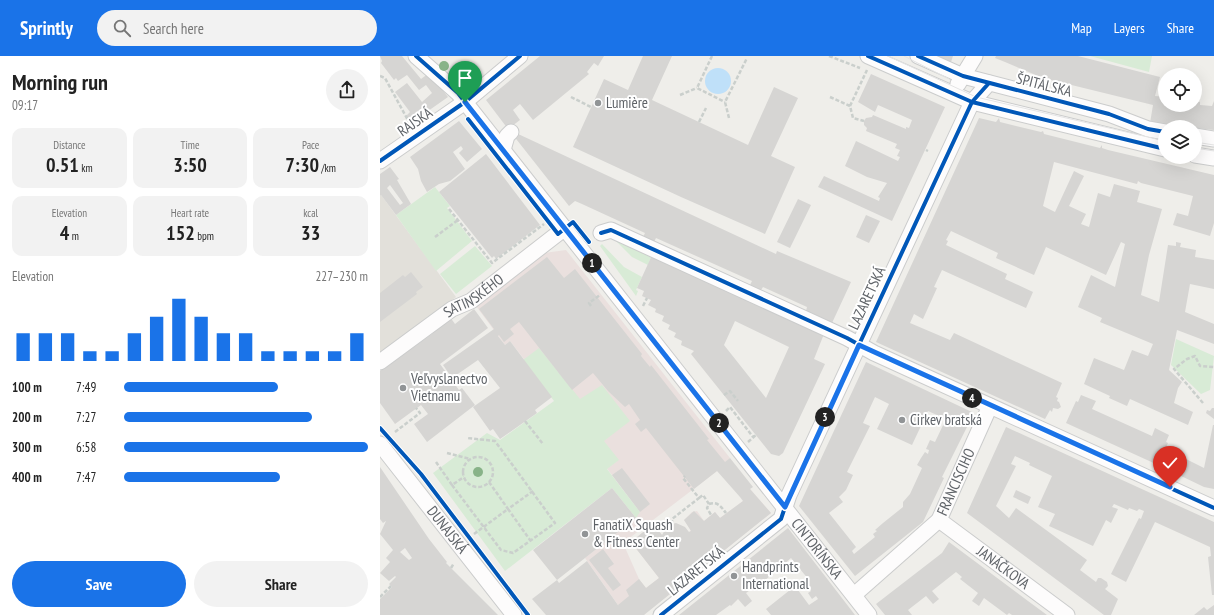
<!DOCTYPE html>
<meta charset="utf-8">
<style>
:root{--surface:#fff;--page:#f2f2f2;--text:#222;--muted:#767676;--accent:#1a73e8}
body{margin:0;font-family:"PT Sans Narrow",sans-serif;background:var(--page);color:var(--text);height:100vh;display:flex;flex-direction:column;font-size:15px;white-space:nowrap}
*{box-sizing:border-box;margin:0}
p{font-size:13px;color:var(--muted)}
.icon{flex:none;width:22px;height:22px;fill:none;stroke:currentColor;stroke-width:2;stroke-linecap:round;stroke-linejoin:round}
.map{position:relative;flex:1;overflow:hidden}
.drawer{display:flex;flex-direction:column;background:var(--surface);width:380px}
.drawer>*{flex:none}
.tools{position:absolute;left:778px;top:12px;display:grid;gap:8px}
.tools a{display:grid;place-items:center;width:44px;height:44px;border-radius:50%;background:var(--surface);box-shadow:0 4px 16px #0002;font-size:20px}
.pin{position:absolute;display:grid;place-items:center;width:34px;height:34px;color:#fff;margin:-41px -17px;border-radius:50% 50% 50% 0;rotate:-45deg;box-shadow:0 0 4px #0007}
.pin .icon{rotate:45deg}
.km{position:absolute;width:20px;height:20px;margin:-10px;border-radius:50%;background:#222;color:#fff;font-size:11px;line-height:20px;text-align:center}
.round{display:grid;place-items:center;flex:none;width:42px;height:42px;border-radius:21px;background:var(--page)}
.head{display:flex;align-items:center;justify-content:space-between;height:68px;padding:0 12px}
h1{font-size:22px;font-weight:600;line-height:30px}
.metrics{display:grid;grid-template-columns:repeat(3,1fr);gap:6px;height:68px;padding:4px 12px}
.metrics div{display:grid;align-content:center;border-radius:10px;background:var(--page);text-align:center}
.metrics b{font-size:20px;font-weight:600}
.metrics small{font-size:11px;font-weight:400}
.metrics p{font-size:11px}
.chart{height:112px;padding:8px 12px}
.chart p{display:flex;justify-content:space-between}
.chart svg{width:100%;height:72px;margin-top:4px;stroke:var(--accent);stroke-width:6}
.cta{display:flex;gap:8px;margin-top:auto;padding:8px 12px}
.cta a{flex:1;height:46px;border-radius:24px;background:var(--accent);color:#fff;font-size:16px;font-weight:600;line-height:46px;text-align:center}
.cta a+a{background:var(--page);color:var(--text)}
ul{padding:0 12px;list-style:none;font-size:13px}
li{display:grid;grid-template-columns:64px 48px 1fr;align-items:center;height:30px}
li i{height:10px;border-radius:5px;background:var(--accent)}
header{display:flex;align-items:center;gap:24px;box-sizing:border-box;height:56px;padding:0 20px;background:var(--accent);color:#fff}
header strong{font-size:19px}
nav{display:flex;gap:22px;margin-inline-start:auto;font-size:14px}
.search{width:280px;height:36px;background:var(--page);display:flex;align-items:center;gap:10px;box-sizing:border-box;padding:0 14px;border-radius:22px;color:var(--muted);font-size:15px}
main{display:flex;flex:1;min-height:0}
.map>svg:first-child{display:block}
.education{fill:#e2e0da}
.medical{fill:#eae0de}
.green{fill:#d8ebd6}
.water{fill:#bfe0f9}
.building{fill:#d6d5d3;fill-rule:evenodd}
.lines{fill:none;stroke-linecap:round;stroke-linejoin:round}
.minor-casing{stroke:#cbcccc;stroke-width:17}
.path{stroke:#cacfcc;stroke-width:2.5;stroke-dasharray:4 2;stroke-linecap:butt}
.minor{stroke:#fdfcfc;stroke-width:15}
.tram{stroke:#e4e4e4;stroke-width:1}
.cycleway-casing{stroke:#fff;stroke-width:6}
.cycleway{stroke:#0057b8;stroke-width:4}
.tree{fill:#88b388}
.route-casing{stroke:#fff;stroke-width:8}
.route{stroke:#1a73e8;stroke-width:5}
.poi-dot{fill:#919496;stroke:#fff;stroke-width:1.5}
.labels{text-anchor:middle;stroke-width:4;stroke-linejoin:round;paint-order:stroke}
.street-label{font-size:15px;fill:#5f6368;stroke:#fff}
.poi-label{font-size:15px;fill:#5f6368;stroke:#fff;text-anchor:start}
</style>
<header>
<strong>Sprintly</strong>
<div class="search"><svg class="icon" aria-label="search" viewBox="0 0 24 24"><circle cx="10" cy="10" r="6"/><path d="M15 15l6 6"/></svg>Search here</div>
<nav><a>Map</a><a>Layers</a><a>Share</a></nav>
</header>
<main>
<section class="drawer">
<div class="head"><div><h1>Morning run</h1><p>09:17</p></div><a class="round"><svg class="icon" aria-label="share" viewBox="0 0 24 24"><path d="M12 15V3M7 8l5-5 5 5M5 13v7h14v-7"/></svg></a></div>
<div class="metrics">
<div><p>Distance</p><b>0.51<small> km</small></b></div>
<div><p>Time</p><b>3:50</b></div>
<div><p>Pace</p><b>7:30<small> /km</small></b></div>
</div>
<div class="metrics">
<div><p>Elevation</p><b>4<small> m</small></b></div>
<div><p>Heart rate</p><b>152<small> bpm</small></b></div>
<div><p>kcal</p><b>33</b></div>
</div>
<div class="chart"><p><span>Elevation</span>227–230 m</p>
<svg viewBox="0 0 160 44" preserveAspectRatio="none"><path d="M5 44V27M15 44V27M25 44V27M35 44V38M45 44V38M55 44V27M65 44V17M75 44V6M85 44V17M95 44V27M105 44V27M115 44V38M125 44V38M135 44V38M145 44V38M155 44V27"/></svg>
</div>
<ul>
<li><b>100 m</b>7:49<i style="width:63%"></i></li>
<li><b>200 m</b>7:27<i style="width:77%"></i></li>
<li><b>300 m</b>6:58<i style="width:100%"></i></li>
<li><b>400 m</b>7:47<i style="width:64%"></i></li>
</ul>
<div class="cta"><a>Save</a><a>Share</a></div>
</section>
<div class="map">
<svg width="834" height="559" viewBox="0 0 834 559">
<rect width="100%" height="100%" fill="#efeeea"/>
<path class="education" d="M1,139l75,102 -76,56v-157z"/>
<path class="medical" d="M186,194l164,208 -13,13 -94,72 16,36 7,9 13,-10 -28,-36 22,-18 21,26 17,-20 -7,-10 8,-8 5,-1 7,10 11,-9 5,6 23,-17 7,-12 21,24 -113,90 -33,12 -40,-57 52,-41 -1,-1 4,-4 -123,-162 -7,-9 -5,4 -29,-39 68,-53z"/>
<path class="green" d="M710,0h62l-3,16z
M55,131l15,19 -3,2 25,33 -36,30 -40,-56z
M235,184l36,17 -3,8 -16,-8z
M222,188l22,23 18,10 -6,13 2,1 -2,5 -36,-50z
M95,190l17,20 -36,28 -16,-20z
M796,283l38,17 -4,34 -9,4 -30,-29z
M159,292l41,51 22,-14 28,36 -26,20 15,19 -12,9 33,43 -4,6 -24,-30 -107,83 -72,-98 54,-40 13,7 54,-39 -31,-41z"/>
<path class="water" d="M325 25a13 13 0 1 1 26 0a13 13 0 1 1-26 0Z"/>
<path class="building" d="M0,0h22l19,23 8,-6 19,24 -37,26 -5,-5 1,-3 3,-3 -15,-20 12,-9 15,19 10,-9 -6,-8 -7,5 -12,-15 -9,6 -2,-3 -2,2 -13,-17 1,-2z
M160,0h64l-6,10 -4,-3 -7,9 2,2 -56,46 -13,-16 -7,6 7,10 -12,9 -22,-29z
M263,0h29l-20,44 96,45 26,-58 24,11 -27,58 24,11 -30,67 -84,-37 -108,-50 31,-68 24,11z
M557,0h16l-2,6z
M616,0h82l82,21 -5,19 10,1v8h30v-4l5,1v3l12,1 2,-5v29l-64,-7 3,-18 -110,-27 -38,-16 -10,-4z
M491,18l74,33 -53,114 -74,-34 6,-11 55,25 1,-3 -2,-1 9,-14 -20,-6 -22,-11 11,-25 42,20 2,-4 -3,-1 3,-6 -5,-2 2,-4 -31,-13 1,-3 -3,-3v-4l2,-3 6,-1 1,-2 33,14v-2l3,1 3,-8 -34,-15 -3,7 -17,-10z
M599,62l17,4 3,-4 1,4 41,10 2,-1 1,3 56,14 2,-3v3l6,2 106,25v48l-4,13 -37,-11 4,-12 11,3 5,-20 -52,-13 -3,-2 -1,3 -83,-22 -11,44 12,6 19,-41 10,5 -15,30 17,8 -5,10 8,3 9,-34 12,4 4,-13 26,7 -3,11 25,7 -13,46 -8,40 18,7 9,-57 8,1v-4l5,1 -1,4 16,3 -1,7 19,3v29l-24,-5 -5,28 29,12v20l-37,-14 -8,40 13,12 -4,6 -4,15 19,9 -5,13 -58,-26 -3,7 -18,-8 1,-2 -26,-12 10,-26 30,12 8,-20 16,6 5,-12 -53,-22 2,-4 -24,-11 13,-32 24,12 10,-43 -4,-2 -15,33 -60,-28 -12,28 -38,-17 2,-5 -47,-22 -5,9 2,1 -2,4 61,29 -2,5 28,13 -7,16 -84,-38 -8,17 3,1 -14,31 -9,-5 -4,9 40,17 4,-7 108,50 -6,14 2,1 -1,3 2,1 2,5 -3,2 -5,-1 -1,4 -2,-2 -5,9 -169,-77z
M79,65l23,28 -15,13 -8,-9 4,-4 -2,-3 -8,6 12,17 -15,12 -11,3 -12,8 -6,-11 -3,-12 -8,-12z
M136,77l260,121 1,-3 74,31 -19,41 -26,-12 1,-4 -44,-20 -2,3 -11,-5 2,-4 -96,-43 -2,4 -11,-5 2,-4 -63,-29 -7,-3 -6,5 -56,-71z
M106,98l54,71 -44,34 -2,-3 -2,2 -53,-66z
M10,111l9,12 -2,1 14,24 -15,11 -15,-20 -1,1v-22zM10,129l13,18 -3,2 -13,-17z
M418,143l13,6 -21,43 -13,-6z
M486,159l14,6 -11,22 -13,-6z
M273,197l171,81 -10,25 11,5 -42,89 -4,3 -8,-2 -80,-100 3,-3 -13,-6 1,-4 -8,-4 2,-4 -8,-4 2,-4 -8,-4 2,-5 -9,-4 1,-3 -8,-4 3,-5 -9,-4 2,-5 -7,-3zM355,265l54,26 -23,51 -42,-53z
M167,201l17,21 11,-9 67,85 -1,2 9,11 1,-2 58,74 -2,1 18,22 5,-4 23,29 -3,2 21,24 -127,102h-98l-14,-16 25,-19 2,3 28,-22 33,47 -2,-3 11,-9 -3,-6 13,-11 7,9 13,-10 -28,-36 22,-18 9,11 6,-10 8,-2 9,4 4,5 2,-1 -7,-11 10,-9 10,10 11,-9 5,6 23,-17 -3,-4 -23,-26 -23,18 -48,-61 -5,4 -6,-8 5,-4 -11,-16 -4,3 -17,-16 -15,-18 -21,17 -53,-68 -9,7 4,5 -10,8 -5,-7 -1,1 7,9 5,-4 42,56 -17,13 2,3 -37,26 -7,-10 -3,2 -17,-24 27,-19 -22,-28 -26,18 -9,-13 51,-36 -15,-20z
M31,216l12,15 -7,5 1,2 -37,28v-29l23,-18 2,2z
M94,253l14,19 -48,36 19,26 3,-2 13,17 -48,37 -13,-18 14,-10 -7,-9 -26,19 -15,-21v-32l52,-37 18,-17 5,7z
M486,306l108,51 -32,64 2,1 -21,44 -68,54 -56,-70zM495,341l14,7 -12,25 35,16 16,-34 18,8 -11,23 -5,-2 -4,9 3,1 -1,4 -3,-2 -4,6 -4,7 5,3 -12,26 -7,8v5l-20,16 -8,7 2,1 -4,3 2,3 -21,17 -2,-3 4,-4 -27,-34 14,-11 -4,-5 7,-7 7,-15 -6,-3 23,-46 -7,-3z
M701,339l15,6 -4,8 60,27 3,-8 14,7 -3,7 2,1 -10,22 -92,-42 10,-22 2,1z
M832,352h2v11l-8,-6 1,-3 3,1z
M833,369h1v64l-10,-2 -25,-12 7,-16 18,9z
M626,371l208,95v73h-2l-4,-38 3,-1 -1,-9 -55,-25 -29,60 -15,-8 28,-56 2,1 3,-8 -5,-2 -2,2 -8,-3 -1,2 -14,-6 -2,3 6,2 -7,14 -5,-3 -13,26 -44,-20 6,-12 -17,-7 14,-31 -23,-11 1,-2 -15,-7 -4,8 5,2 -20,40 13,12 7,-10 71,52 -7,10 16,12 2,-4h3l6,4 1,4 -3,3 13,10 -7,16h-7l-137,-102z
M0,411l49,72 18,23 -1,1 52,52h-118v-16l12,-12 -3,-3 7,-7 -1,-1 -6,5 -9,-8 10,-11 -4,-4 7,-8 -13,-16 6,-13 -3,2 -3,-4zM25,492l7,10 -3,2 -9,-8z
M242,412l28,36 -10,8 -28,-37z
M232,432l24,30 -79,62 -24,-30z
M636,434l15,7 -3,7 -15,-7z
M408,472l67,87h-84l-5,-6 29,-23 14,19 9,-6 -2,-3 -4,3 -4,-6 3,-2 -5,-8 3,-3 -18,-22 -34,29 -1,-1 -10,7 6,8 -7,6 -7,-8 -7,7 -1,-1 -14,10h-37z
M569,486l79,59 19,14h-35l-3,-2 -2,2 -23,-17 -5,8 -7,-5 6,-8 -18,-14 2,-2 -6,-5 -24,19 7,8 -6,5 -7,-8 -18,14 4,5h-27l-9,-11 66,-51z
M223,493l11,15 -6,4 13,17 -8,6 -24,-31z
M834,549v10h-20l10,-8 3,3z"/>
<g class="lines">
<defs>
<g id="minor">
<path id="s1" d="M36,0l42,37 7,9 404,513"/>
<path d="M488,0l104,46 193,47"/>
<path d="M538,0l45,20 146,38 39,15 17,3"/>
<path d="M578,28l17,-28"/>
<path d="M815,80l19,3"/>
<path d="M123,94l4,-14 4,-4"/>
<path d="M815,99l19,3"/>
<path d="M0,105l85,-59 55,-46"/>
<path d="M221,177l10,-3 236,108 27,15 340,155"/>
<path id="s2" d="M0,306l72,-53 19,-8 94,-73"/>
<path id="s3" d="M0,388l134,171"/>
<path id="s4" d="M559,464l128,95"/>
<path id="s5" d="M474,539l85,-75 51,-114"/>
<path d="M281,559l120,-96 8,-24 183,-393 17,-19"/>
</g>
</defs>
<use href="#minor" class="minor-casing"/>
<path class="path" d="M332,0l-15,32 28,14
M449,0l31,12
M0,20l5,2 25,46
M300,39l17,-7
M191,41l20,10
M450,41l20,9 3,12 11,3
M470,50l17,-36
M349,62l-4,-16 22,-44
M319,66l7,-14
M546,94l2,1
M69,153l43,54 52,-39
M55,181l23,-17
M211,250l-2,-3 11,-8
M263,250l4,-8
M344,339l6,-4 8,10
M823,347l-29,-34 13,-10 8,-3 5,10 14,1
M346,355l4,-4 23,30
M145,365l18,23
M15,376l25,-19 -4,-5
M368,386l8,-7
M67,397l23,6
M83 416a15 15 0 1 1 30 0a15 15 0 1 1-30 0Z
M56,406l16,23 12,-8
M109,426l19,27 25,-18
M72,429l49,65 12,3 42,-30 -60,-82 -28,-3
M319,442l4,-3 6,9 -2,4 4,7
M329,448c9,-3 12,3 17,9
M292,468v-5l27,-21 -16,-20 2,-2
M94,478l34,-25 22,31
M71,512l3,-5
M0,541l11,-11"/>
<use href="#minor" class="minor"/>
<path class="tram" d="M508,0l88,41 189,44
M524,0l45,23
M815,86l19,3
M815,92l19,3"/>
<defs>
<path id="cycleway" d="M36,0l42,37 7,9 320,405
M488,0l104,46 193,47
M538,0l45,20 146,38 39,15 17,3
M88,63l90,115 15,-12 16,20
M0,105l85,-59 55,-46
M221,177l10,-3 236,108 27,15 340,155
M0,372l41,46 107,141
M281,559l120,-96 8,-24 183,-393 17,-19"/>
</defs>
<use href="#cycleway" class="cycleway-casing"/>
<use href="#cycleway" class="cycleway"/>
</g>
<g class="tree">
<circle cx="64" cy="10" r="5"/>
<circle cx="98" cy="416" r="5"/>
</g>
<g class="lines">
<defs>
<path id="route" d="M85,46l320,405 74,-162 311,142"/>
</defs>
<use href="#route" class="route-casing"/>
<use href="#route" class="route"/>
</g>
<g class="poi-dot">
<circle cx="218" cy="47" r="4"/>
<circle cx="23" cy="332" r="4"/>
<circle cx="522" cy="364" r="4"/>
<circle cx="205" cy="478" r="4"/>
<circle cx="354" cy="520" r="4"/>
</g>
<g class="labels">
<g class="street-label">
<text transform="translate(664 29) rotate(14)" y="5">ŠPITÁLSKA</text>
<text transform="translate(35 66) rotate(-35)" y="5">RAJSKÁ</text>
<text dy="5" stroke="none"><textPath href="#s2" startOffset="115">SATINSKÉHO</textPath></text>
<text transform="translate(487 242) rotate(-65)" y="5">LAZARETSKÁ</text>
<text dy="5" stroke="none"><textPath href="#s5" startOffset="155">FRANCISCIHO</textPath></text>
<text dy="5" stroke="none"><textPath href="#s3" startOffset="109">DUNAJSKÁ</textPath></text>
<text dy="5" stroke="none"><textPath href="#s1" startOffset="636">CINTORÍNSKA</textPath></text>
<text dy="5" stroke="none"><textPath href="#s4" startOffset="80">JANÁČKOVA</textPath></text>
<text transform="translate(316 515) rotate(-39)" y="5">LAZARETSKÁ</text>
</g>
<g class="poi-label">
<text x="226" y="52">Lumière</text>
<text x="31" y="328">Veľvyslanectvo<tspan x="31" dy="17">Vietnamu</tspan></text>
<text x="530" y="369">Cirkev bratská</text>
<text x="213" y="474">FanatiX Squash<tspan x="213" dy="17">&amp; Fitness Center</tspan></text>
<text x="362" y="516">Handprints<tspan x="362" dy="17">International</tspan></text>
</g>
</g>
</svg>
<div class="tools">
<a><svg class="icon" aria-label="locate" viewBox="0 0 24 24"><circle cx="12" cy="12" r="6"/><path d="M12 2v4M12 18v4M2 12h4M18 12h4"/></svg></a>
<a><svg class="icon" aria-label="layers" viewBox="0 0 24 24"><path d="M12 4l9 5-9 5-9-5zM3 14l9 5 9-5"/></svg></a>
</div>
<div class="pin" style="left:85px;top:46px;background:#1e9e55"><svg class="icon" aria-label="arrive" viewBox="0 0 24 24"><path d="M6 21V4h12l-3 4 3 4H6"/></svg></div>
<div class="pin" style="left:790px;top:431px;background:#d93025"><svg class="icon" aria-label="check" viewBox="0 0 24 24"><path d="M5 12l5 5 9-10"/></svg></div>
<b class="km" style="left:212px;top:207px">1</b>
<b class="km" style="left:339px;top:367px">2</b>
<b class="km" style="left:445px;top:361px">3</b>
<b class="km" style="left:592px;top:342px">4</b>
</div>
</main>
